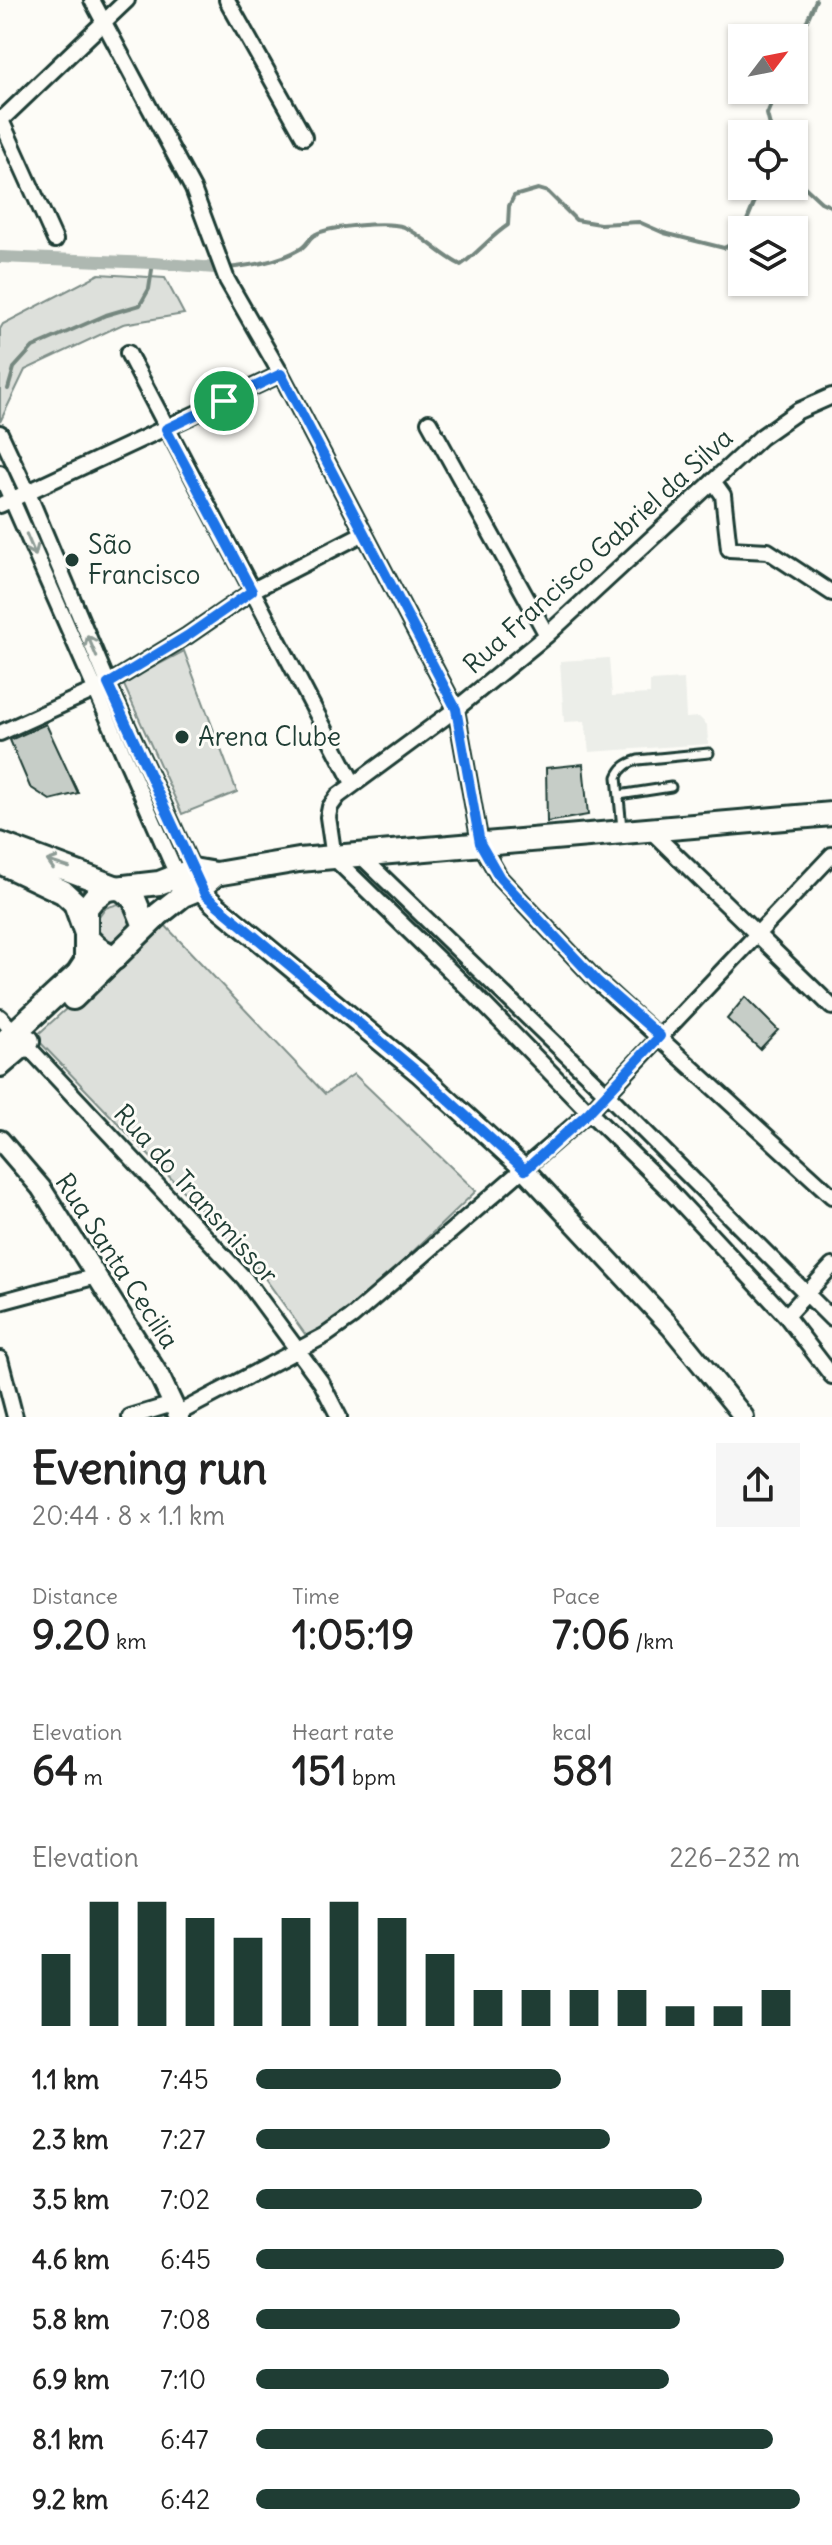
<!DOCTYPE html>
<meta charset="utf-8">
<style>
:root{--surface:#fff;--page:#f6f6f6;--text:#222;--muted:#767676;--accent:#1f3d34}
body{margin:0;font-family:Delius,sans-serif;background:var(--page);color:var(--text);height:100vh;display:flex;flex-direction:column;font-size:30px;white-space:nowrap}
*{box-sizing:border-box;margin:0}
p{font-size:26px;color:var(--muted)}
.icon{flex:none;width:44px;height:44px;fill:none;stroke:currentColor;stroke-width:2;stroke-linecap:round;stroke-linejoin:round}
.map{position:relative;height:1417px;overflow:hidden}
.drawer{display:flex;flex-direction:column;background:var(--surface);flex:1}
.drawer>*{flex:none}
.needle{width:52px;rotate:58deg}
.buttons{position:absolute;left:728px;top:24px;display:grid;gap:16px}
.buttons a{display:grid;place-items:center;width:80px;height:80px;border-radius:0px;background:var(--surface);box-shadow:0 2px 6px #0004;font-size:40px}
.pin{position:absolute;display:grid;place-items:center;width:68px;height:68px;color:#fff;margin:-34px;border:4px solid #fff;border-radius:50%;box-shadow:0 2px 8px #0007}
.round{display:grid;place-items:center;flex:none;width:84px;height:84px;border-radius:0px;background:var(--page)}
.summary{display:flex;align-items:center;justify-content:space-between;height:136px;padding:0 32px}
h1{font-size:44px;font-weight:700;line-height:60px}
.metrics{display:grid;grid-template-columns:repeat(3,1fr);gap:12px;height:136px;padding:8px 32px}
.metrics div{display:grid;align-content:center}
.metrics b{font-size:40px;font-weight:700}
.metrics small{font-size:22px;font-weight:400}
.metrics p{font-size:22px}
.chart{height:224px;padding:16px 32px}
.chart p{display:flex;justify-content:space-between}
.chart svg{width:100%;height:144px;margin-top:8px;stroke:var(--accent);stroke-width:6}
ul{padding:0 32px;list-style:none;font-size:26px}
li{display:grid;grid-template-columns:128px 96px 1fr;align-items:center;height:60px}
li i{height:20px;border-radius:10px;background:var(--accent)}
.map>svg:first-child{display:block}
.built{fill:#eceee9}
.green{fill:#dde0db;stroke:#7e8e88;stroke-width:2}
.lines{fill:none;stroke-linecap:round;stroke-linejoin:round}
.stream{stroke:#75877f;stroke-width:4}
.canal{stroke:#aeb8b1;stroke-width:12}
.building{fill:#c6cdc7;stroke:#1f3d34;stroke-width:2}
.service-casing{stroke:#1f3d34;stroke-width:13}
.minor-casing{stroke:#1f3d34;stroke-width:20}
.tertiary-casing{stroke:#1f3d34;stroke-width:24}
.primary-casing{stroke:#1f3d34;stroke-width:28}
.trunk-casing{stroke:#1f3d34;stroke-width:28}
.service{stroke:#fdfcf7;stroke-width:7}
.minor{stroke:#fdfcf7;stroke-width:14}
.tertiary{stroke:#fdfcf7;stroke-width:18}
.primary{stroke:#fdfcf7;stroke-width:22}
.trunk{stroke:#fdfcf7;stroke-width:22}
.oneway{stroke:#8e9c96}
.route-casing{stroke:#fff;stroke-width:16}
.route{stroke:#1a73e8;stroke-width:10}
.poi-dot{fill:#1f3d34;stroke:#fdfcf7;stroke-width:3}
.labels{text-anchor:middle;stroke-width:6;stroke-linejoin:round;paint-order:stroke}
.poi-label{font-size:26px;fill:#1f3d34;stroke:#fdfcf7;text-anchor:start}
.street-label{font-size:26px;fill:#1f3d34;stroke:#fdfcf7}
</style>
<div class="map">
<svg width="832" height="1417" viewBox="0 0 832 1417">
<rect width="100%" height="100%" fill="#fdfcf7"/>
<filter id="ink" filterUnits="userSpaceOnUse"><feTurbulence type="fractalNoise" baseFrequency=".0125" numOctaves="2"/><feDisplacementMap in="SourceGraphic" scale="16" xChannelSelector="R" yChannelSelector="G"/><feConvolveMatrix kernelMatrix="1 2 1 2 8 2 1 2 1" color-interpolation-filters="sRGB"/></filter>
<g filter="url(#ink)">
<path class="built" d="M609,658l3,38 38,-2v-13l34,-2 2,39 13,-1 8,8 1,19 -119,8 -4,-31 -21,1 -4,-61z"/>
<path class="green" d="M99,274l66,4 19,36 -61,10 -98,46 -25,52v-93l3,-5z
M184,651l53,141 -55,22 -59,-131z
M118,904l6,3 6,8c3,20 -15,29 -33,26l-3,-18 11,-15z
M162,922l163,172 29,-20 122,117 -147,141 -19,9 -51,-71 -224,-233z"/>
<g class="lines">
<path class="stream" d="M794,50l22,-50
M772,134l-5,-20 10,-24
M794,177l27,25 11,5
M743,230l12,-29 -8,-15
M228,268c25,-3 50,-6 72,-19 6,-3 8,-9 13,-13 13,-10 75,-15 91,-9 19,8 36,28 57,38 18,-13 29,-28 47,-40l1,-19 5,-10 24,-7 10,3 28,28 24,4 39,-2 25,11 60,15 17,-9 1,-5
M8,389l6,-21 19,-21 73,-32 34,-10 9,-16 4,-26"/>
<path class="canal" d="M0,257l153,6 62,5"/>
</g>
<path class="building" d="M46,724l32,69 -28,7 -20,-13 -20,-47z
M583,764l5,51 -41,7 -1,-54z
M745,997l33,33 -18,19 -33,-30z"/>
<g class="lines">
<defs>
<path id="service" d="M619,795l52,-8
M622,828l-5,-51c4,-10 11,-14 21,-17l71,-7"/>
<path id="minor" d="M92,0l101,189 34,91 54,94 175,335 24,134 20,35 96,102 236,216
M227,0l77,137
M0,118l55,122
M0,121l127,-121
M128,353l225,430
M832,396l-34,15 -37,26 -214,198 -91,74 -118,87 -8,11 -2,10 6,41 140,136 115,118 79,77 118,127 46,60
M429,422l118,213
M0,433l28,60 82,195 83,182
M0,473l177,402
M713,481l10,14 6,54 39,2 64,42
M0,505l281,-131
M0,733l108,-49 79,-48 70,-48 107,-55
M649,829l183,178
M361,856l245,237 226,226
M0,1017l245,262 76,103 18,35
M0,1302l97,-26
M786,1316l46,-50
M0,1359l15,58
M177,1414l149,-79 27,-19 236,-204 243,-257
M130,1417l43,-13"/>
<path id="tertiary" d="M196,877l9,18 8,8 206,170 106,97 146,157 73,90
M0,1140l41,48 119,189 19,40"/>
<path id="primary" d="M0,844l123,46 11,9 11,27
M0,862l63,30 12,11 13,36 9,9 18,10"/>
<path id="trunk" d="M73,998l86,-84 24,-19 17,-7 16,-14
M0,1046l78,-72 8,-12v-54l8,-10 13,-9 52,-6 34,-13 23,4 83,-14 533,-46
M0,1065l28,-24"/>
</defs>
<use href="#service" class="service-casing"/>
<use href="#minor" class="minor-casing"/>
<use href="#tertiary" class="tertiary-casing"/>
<use href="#primary" class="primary-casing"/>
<use href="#trunk" class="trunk-casing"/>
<use href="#service" class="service"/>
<use href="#minor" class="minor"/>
<use href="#tertiary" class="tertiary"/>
<use href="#primary" class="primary"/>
<use href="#trunk" class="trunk"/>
</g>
<defs><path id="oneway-shaft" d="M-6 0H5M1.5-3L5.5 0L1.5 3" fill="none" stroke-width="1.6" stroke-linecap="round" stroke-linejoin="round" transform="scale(2)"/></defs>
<g class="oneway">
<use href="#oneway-shaft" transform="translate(31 545) rotate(67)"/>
<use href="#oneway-shaft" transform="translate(92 646) rotate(-113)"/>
<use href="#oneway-shaft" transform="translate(58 864) rotate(-162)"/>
</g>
</g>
<g class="lines" filter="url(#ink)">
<defs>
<path id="route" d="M281,374l175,335 24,134 20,35 96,102 64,56 -71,76 -64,58 -106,-97 -214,-178 -97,-211 79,-48 65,-45 -86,-162z"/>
</defs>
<use href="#route" class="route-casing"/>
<use href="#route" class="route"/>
</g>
<g class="poi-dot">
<circle cx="72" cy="560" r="8"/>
<circle cx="182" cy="737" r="8"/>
</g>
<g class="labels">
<g class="poi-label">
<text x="88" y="554">São<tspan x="88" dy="30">Francisco</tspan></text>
<text x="198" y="746">Arena Clube</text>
</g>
<g class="street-label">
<text transform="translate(598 551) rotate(-42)" y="9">Rua Francisco Gabriel da Silva</text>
<text transform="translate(196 1194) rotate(48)" y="9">Rua do Transmissor</text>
<text transform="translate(117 1261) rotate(57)" y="9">Rua Santa Cecilia</text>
</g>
</g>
</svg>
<div class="buttons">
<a><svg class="needle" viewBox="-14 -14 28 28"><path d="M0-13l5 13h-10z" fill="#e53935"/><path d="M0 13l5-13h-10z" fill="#767676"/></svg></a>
<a><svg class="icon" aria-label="locate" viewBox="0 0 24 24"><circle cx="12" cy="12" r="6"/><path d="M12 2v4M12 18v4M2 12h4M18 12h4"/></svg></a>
<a><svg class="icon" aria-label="layers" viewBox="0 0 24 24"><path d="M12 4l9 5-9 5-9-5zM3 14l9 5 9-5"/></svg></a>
</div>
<div class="pin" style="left:224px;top:401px;background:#1e9e55"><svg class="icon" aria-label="arrive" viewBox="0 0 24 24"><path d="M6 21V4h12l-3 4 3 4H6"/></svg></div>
</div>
<section class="drawer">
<div class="summary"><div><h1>Evening run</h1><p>20:44 · 8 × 1.1 km</p></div><a class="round"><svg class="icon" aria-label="share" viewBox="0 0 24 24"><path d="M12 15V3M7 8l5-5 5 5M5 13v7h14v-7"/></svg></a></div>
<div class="metrics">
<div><p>Distance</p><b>9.20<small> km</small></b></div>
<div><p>Time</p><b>1:05:19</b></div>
<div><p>Pace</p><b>7:06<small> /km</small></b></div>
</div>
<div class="metrics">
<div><p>Elevation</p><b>64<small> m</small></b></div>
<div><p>Heart rate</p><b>151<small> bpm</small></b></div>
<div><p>kcal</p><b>581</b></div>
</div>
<div class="chart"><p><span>Elevation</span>226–232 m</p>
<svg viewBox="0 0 160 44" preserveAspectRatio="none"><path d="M5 44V22M15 44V6M25 44V6M35 44V11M45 44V17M55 44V11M65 44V6M75 44V11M85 44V22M95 44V33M105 44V33M115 44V33M125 44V33M135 44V38M145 44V38M155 44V33"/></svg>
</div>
<ul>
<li><b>1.1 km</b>7:45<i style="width:56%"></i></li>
<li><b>2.3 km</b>7:27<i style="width:65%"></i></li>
<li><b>3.5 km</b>7:02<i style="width:82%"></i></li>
<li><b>4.6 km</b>6:45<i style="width:97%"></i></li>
<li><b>5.8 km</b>7:08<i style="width:78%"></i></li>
<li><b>6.9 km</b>7:10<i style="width:76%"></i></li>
<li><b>8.1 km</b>6:47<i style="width:95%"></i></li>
<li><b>9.2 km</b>6:42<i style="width:100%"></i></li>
</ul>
</section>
